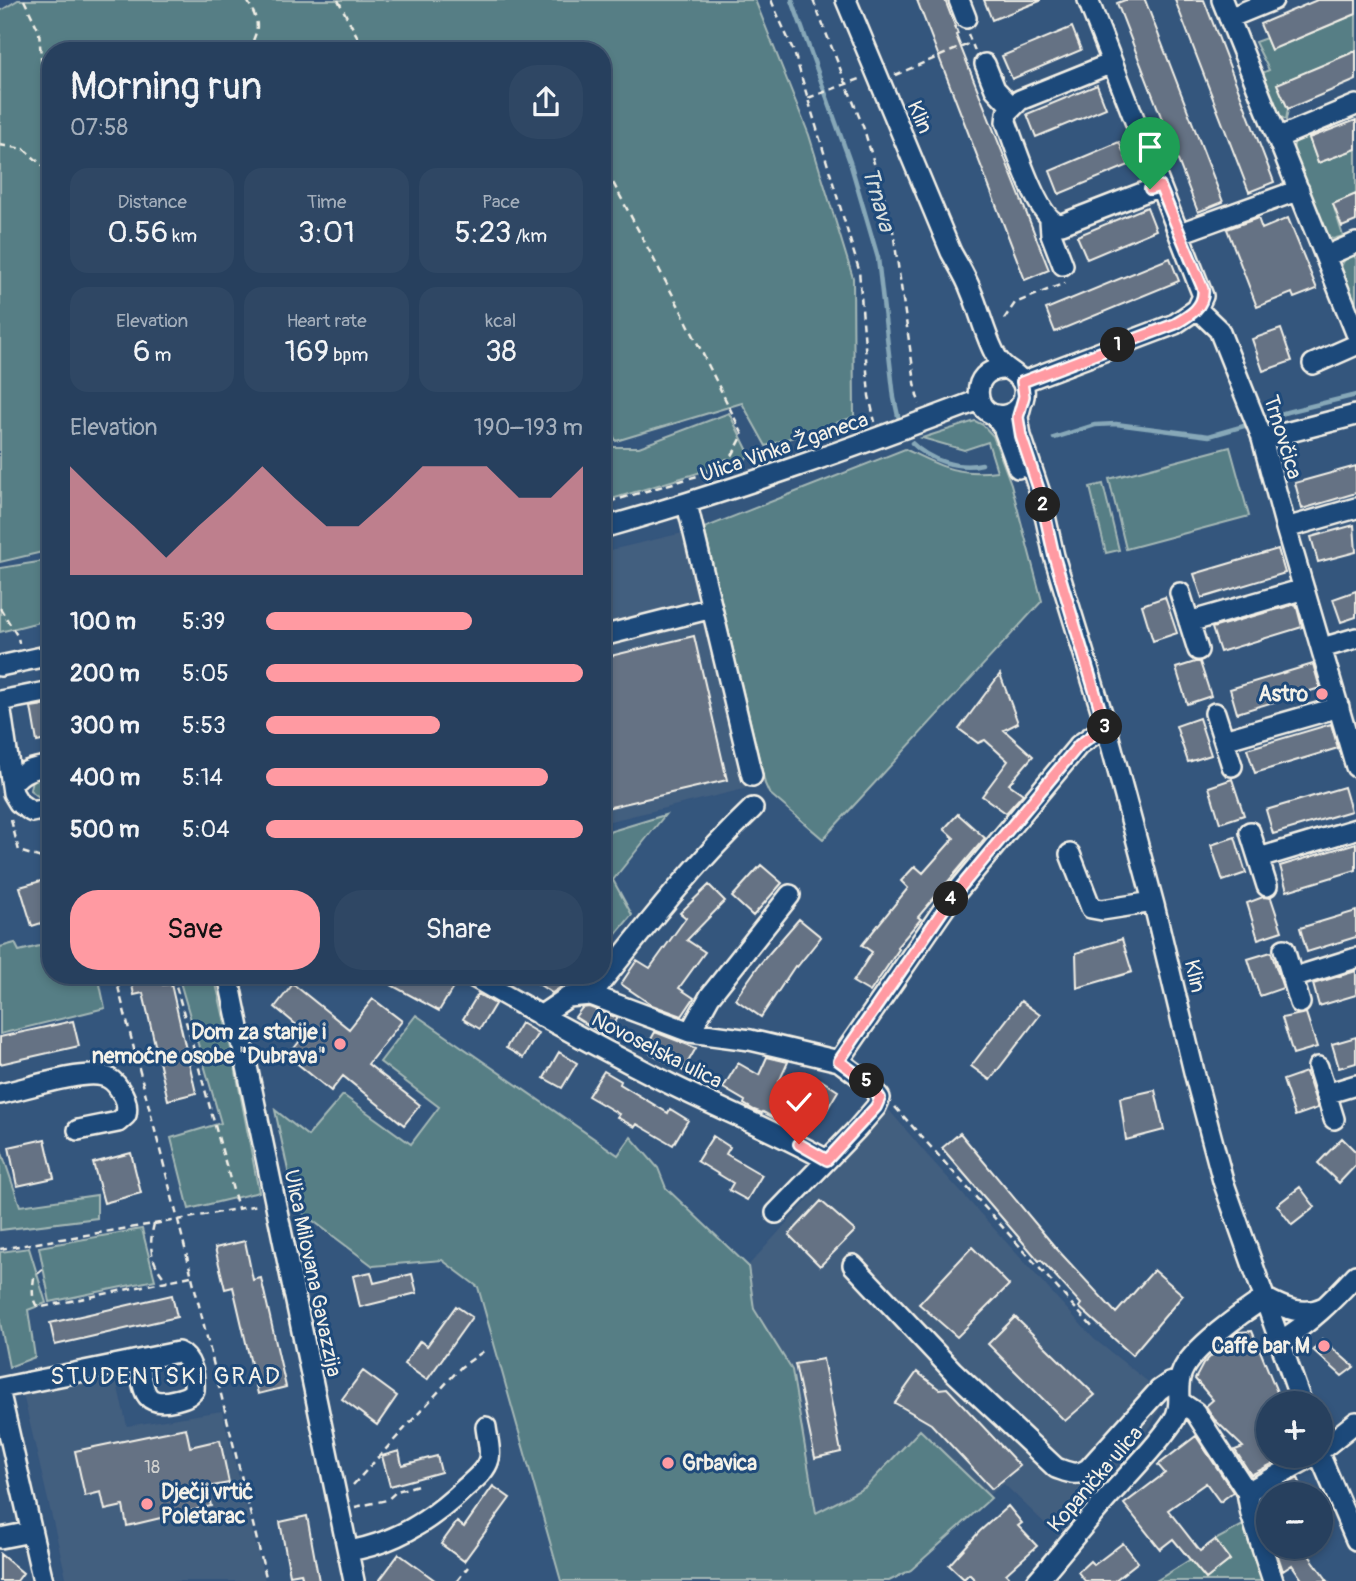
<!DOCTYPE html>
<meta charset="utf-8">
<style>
:root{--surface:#27405e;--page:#2f4764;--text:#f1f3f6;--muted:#a4afbc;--line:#435973;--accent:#ff9aa2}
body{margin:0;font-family:Pangolin,sans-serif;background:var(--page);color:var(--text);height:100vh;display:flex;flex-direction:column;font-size:26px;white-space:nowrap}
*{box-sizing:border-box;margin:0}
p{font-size:23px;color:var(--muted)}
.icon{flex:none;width:38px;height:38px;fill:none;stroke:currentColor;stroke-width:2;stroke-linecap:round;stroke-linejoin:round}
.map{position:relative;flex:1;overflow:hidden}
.drawer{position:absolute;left:42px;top:42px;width:569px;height:942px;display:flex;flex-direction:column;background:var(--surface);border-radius:28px;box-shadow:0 4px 10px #0003,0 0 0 2px var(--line)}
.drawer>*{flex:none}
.buttons{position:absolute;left:1256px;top:1391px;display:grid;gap:14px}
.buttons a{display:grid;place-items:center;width:77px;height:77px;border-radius:50%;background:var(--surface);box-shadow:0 4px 10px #0003,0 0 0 2px var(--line);font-size:35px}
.pin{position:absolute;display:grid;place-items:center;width:60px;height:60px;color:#fff;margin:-72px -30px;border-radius:50% 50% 50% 0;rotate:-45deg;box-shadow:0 0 7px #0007}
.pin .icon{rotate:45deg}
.km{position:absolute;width:35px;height:35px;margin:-18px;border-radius:50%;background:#222;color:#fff;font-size:19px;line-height:35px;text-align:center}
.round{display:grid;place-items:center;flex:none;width:74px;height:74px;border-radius:28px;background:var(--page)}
.headline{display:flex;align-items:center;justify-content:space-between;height:119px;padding:0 28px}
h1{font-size:38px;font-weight:600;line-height:52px}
.stats{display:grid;grid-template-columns:repeat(3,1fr);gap:10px;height:119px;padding:7px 28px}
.stats div{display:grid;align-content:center;border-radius:18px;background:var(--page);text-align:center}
.stats b{font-size:30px;font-weight:600}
.stats small{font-size:19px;font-weight:400}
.stats p{font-size:19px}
.chart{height:196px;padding:14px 28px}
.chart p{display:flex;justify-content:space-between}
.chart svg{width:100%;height:126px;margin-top:7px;fill:var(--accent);opacity:.7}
.button{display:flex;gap:14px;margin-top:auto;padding:14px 28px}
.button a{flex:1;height:80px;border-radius:28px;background:var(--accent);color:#111;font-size:28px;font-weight:600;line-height:80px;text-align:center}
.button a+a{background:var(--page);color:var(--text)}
ul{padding:0 28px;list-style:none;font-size:23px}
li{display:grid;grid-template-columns:112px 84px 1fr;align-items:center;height:52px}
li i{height:18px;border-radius:9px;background:var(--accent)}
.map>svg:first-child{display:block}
.built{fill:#435e7f}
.green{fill:#567e85;stroke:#a5b8b6;stroke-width:2}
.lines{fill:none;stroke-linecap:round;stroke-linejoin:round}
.stream{stroke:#87a8b8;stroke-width:4.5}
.building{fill:#657284;stroke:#f4f1e8;stroke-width:2}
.minor-casing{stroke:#f4f1e8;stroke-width:24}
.path{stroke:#f4f1e8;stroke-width:2.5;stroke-dasharray:7 5;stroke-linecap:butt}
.minor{stroke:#1f4a7a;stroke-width:19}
.route-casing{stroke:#fff;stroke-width:14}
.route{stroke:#ff9aa2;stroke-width:9}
.poi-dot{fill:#ff9aa2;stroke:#1f4a7a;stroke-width:2.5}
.labels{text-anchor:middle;stroke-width:6;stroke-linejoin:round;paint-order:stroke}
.number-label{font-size:18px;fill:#d0d1cf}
.street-label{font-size:21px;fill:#f4f1e8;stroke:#1f4a7a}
.poi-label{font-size:21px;font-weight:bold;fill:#f4f1e8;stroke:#1f4a7a;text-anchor:end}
.water-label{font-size:23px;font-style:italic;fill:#d9dfdc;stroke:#1f4a7a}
.quarter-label{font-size:24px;letter-spacing:2px;fill:#f4f1e8;stroke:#1f4a7a}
</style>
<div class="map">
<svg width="1356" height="1581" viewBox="0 0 1356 1581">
<rect width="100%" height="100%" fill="#34567d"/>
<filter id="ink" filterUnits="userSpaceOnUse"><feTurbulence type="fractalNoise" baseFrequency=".0143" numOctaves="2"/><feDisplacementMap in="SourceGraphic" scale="14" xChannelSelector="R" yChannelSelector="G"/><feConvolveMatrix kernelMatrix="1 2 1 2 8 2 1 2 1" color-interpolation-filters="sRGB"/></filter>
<g filter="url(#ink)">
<path class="built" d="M704,528l61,256 -163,39v-271z
M889,1110l39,46 166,183 72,57 -15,30 -93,110 -54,-52 -15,11 -69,-65 -54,57 -50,26 -24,-143 -38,-61 -6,-43z
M115,1375l12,51 95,-15 43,170h-198l-44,-187z"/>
<path class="green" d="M18,0h737l54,135 44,143 1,139 -88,29 -24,-43 -126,38 -14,-29v-361h-551v499l-51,12v-551z
M1356,14v37l-78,33 10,25 -2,11 -9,-6 -17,-40 9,-4 -14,-28 11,-4 5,12z
M1307,132l11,31 38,-14v45l-23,10 10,32 -10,3 -6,-2 -35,-84 3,-13z
M1352,252l4,7v53c-10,-22 -28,-40 -4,-60z
M729,413l22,44 -149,45v-61l3,6h34z
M975,421l8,4 10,11 18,48 31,117 -219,238 -54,-46 -4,-9 -61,-256 201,-79c35,17 51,27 92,22l-9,-29 -24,8 -42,-12z
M1230,447l19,69 -123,33 -17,-70z
M1103,484l16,66 -13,3 -16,-66z
M51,560v59l-51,13v-64z
M51,774v26l-7,1 -14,-11 2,-11z
M665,815l-52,65 19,35 -30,36v-117z
M15,943l4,8 32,-8v32h47l7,33 -105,26v-87z
M178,975h36l21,91 24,126 -70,17 -18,-71 50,-15z
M416,1015l202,140 13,-18 27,31 8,20 82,78 6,43 38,61 24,143 50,-26 54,-57 71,68 -80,72 -22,11h-328l-83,-294 -36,-27 -69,6 -77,-58 -21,-98 33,26 35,-41 68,49 28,-37 -59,-45z
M0,1147l20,59 77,-11v23l-97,12z
M142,1229l13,51 -105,22 -11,-55z
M29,1248l17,55 -18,7 7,47 -26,10 -9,-45v-70z
M1243,1525l18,56h-105l35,-22 15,19 24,-18 -15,-20z"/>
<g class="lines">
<path class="stream" d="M792,0l58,162 28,96 16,140 4,18
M1263,420l24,-8 69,-17
M1054,438l41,-13 21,-1 93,12 42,-12
M912,443c17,17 46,27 70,21"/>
</g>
<path class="building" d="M917,0h28l13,34 -2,1 93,235 -24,10z
M984,0h56v1l-48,19z
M1125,0h20l78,202 -25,10 -81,-209z
M1175,0h29l70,182 -25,10z
M1317,0h39v14l-85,36 -11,-26z
M1072,27l9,23 -69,29 -10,-23z
M1356,51v29l-68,29 -11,-25z
M1097,85l9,23 -70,29 -9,-23z
M1356,120v29l-38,14 -9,-25z
M1119,142l10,23 -70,29 -9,-23z
M1356,194v27l-14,6 -9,-23z
M1147,207l9,23 -69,29 -10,-23z
M1258,218l4,11 26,-11 29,71 -23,9 -2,-5 -35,14 -30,-78z
M1170,258l9,23 -124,51 -9,-23z
M1281,329l11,32 -29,10 -11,-32z
M1356,466v27l-54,16 -7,-26z
M1354,525l2,27 -38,10 -7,-25z
M1278,549l7,24 -83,25 -8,-24z
M1356,591v26l-15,5 -8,-23z
M1165,597l12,36 -24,8 -11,-36z
M1296,604l6,23 -82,25 -8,-24z
M694,636l33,144 -125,29v-151z
M1195,662h5l11,34 -24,8 -11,-36z
M1313,664l7,24 -83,25 -7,-24z
M1000,674l18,49 -14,7 29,26 -24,28 14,10 -17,19 -24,-17 26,-35 -23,-21 -7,3 -19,-14z
M51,704v35l-14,3 -6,-35z
M1199,718l12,37 -23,7 -12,-36z
M1331,724l7,24 -83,25 -8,-24z
M1232,779l12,36 -24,8 -11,-36z
M1344,787l7,24 -78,23 -7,-24z
M958,814l27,24 -67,79 3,2 -24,28 2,2 -29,43 -17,-10 19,-30 -10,-7 46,-57 -7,-7 14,-15 8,7 31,-35 -10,-9z
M1235,837l11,36 -23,8 -12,-36z
M1356,843v27l-69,21 -7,-25z
M761,865l21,18 -29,33 -21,-19z
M51,878v42l-19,6 -12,-39z
M709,885l16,16 -38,39 18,12 -26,36 15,10 -12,18 -30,-11 -31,-21 16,-24 13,8 36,-50 -6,-5z
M1263,897l8,1 11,33 -24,8 -11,-36z
M1356,911v26l-49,15 -7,-24z
M799,919l22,18 -24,30 -2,-1 -34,51 -26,-18 24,-34z
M1122,939l10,33 -55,16 -1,-35z
M1271,952l12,36 -23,8 -12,-37z
M1356,971v24l-37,11 -6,-22z
M130,975h31l2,10 8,-1 25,109 -28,7 -25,-107 -9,2z
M373,975h62l19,11 -15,25z
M525,975h44l-8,12 -9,6z
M293,984l56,45 24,-30 29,22 -34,43 52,41 -16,20 -61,-49 -12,15 -43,-35 18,-23 -31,-26z
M478,994l17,10 -15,25 -17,-10z
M1021,1001l19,14 -50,65 -19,-14z
M589,1007l29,11 -13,18 -30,-19 7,-9z
M1306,1013l11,34 -24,7 -11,-36z
M73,1021l6,25 -79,18v-27z
M521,1023l17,10 -15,25 -17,-10z
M655,1032l41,16 -13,23 -38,-21z
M1356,1037v26l-17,5 -7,-24z
M559,1052l18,11 -15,25 -18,-10z
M767,1057l21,5 -11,24 26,16 -14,24 -26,-14 -1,1 -8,-3 -10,-6 1,-3 -22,-13 15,-25 21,12z
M604,1071l17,10 -1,3 48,29 2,-4 18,11 -15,25 -36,-21 -2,3 -18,-10 2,-3 -31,-18z
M1306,1072l12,36 -23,8 -12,-36z
M821,1080l17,11 -15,25 -17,-10z
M1155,1090l9,40 -38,10 -6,-42z
M960,1133l95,114 61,66 38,-43 29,25 -51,60 -53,-48 2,-3 -40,-44 -2,1 -97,-113z
M713,1136l17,11 -4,7 36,21 -15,25 -18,-10 4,-7 -36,-22z
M1342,1138l14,14v13l-17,18 -21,-20z
M45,1139l9,39 -37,8 -8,-39z
M131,1153l10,40 -37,10 -11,-40z
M1300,1187l15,20 -23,18 -15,-20z
M821,1201l34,30 -35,35 -31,-31z
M245,1241l8,39 8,-2 25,109 -28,7 -25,-107 -8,2 -10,-41z
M972,1247l37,38 -52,52 -38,-33z
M371,1272l3,11 38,-9 5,19 -57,14 -7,-31z
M172,1295l5,22 -122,28 -5,-22z
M456,1306l16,11 -45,63 -23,-16 16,-23 7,5z
M1015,1317l80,78 -30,26 -77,-77z
M1252,1331l30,73h-13v52h18l-36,19 -16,-25 8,-3 -29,-28 -8,-13 7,-6 -18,-21 8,-15 23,-23 12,-9z
M1322,1339l32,28 -12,9 -29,-26z
M823,1359l18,93 -26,6 -20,-94z
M363,1371l34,25 -20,29 -35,-26z
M917,1372l22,17 8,-1 73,78 -28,23 -61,-65 -36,-21z
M186,1428l4,19 30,-7 9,43 -22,4 4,19 -84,20 -4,-20 -18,4 -4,-18 -16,4 -10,-45z
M1196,1436l37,56 -13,10 -14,-19 -38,27 32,41 15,-11 15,20 -24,19 -33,-40 -13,10 -36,-45 41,-31 -7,-8z
M399,1451l3,14 35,-9 4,16 -51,14 -8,-30z
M1298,1478l7,16h-30l-1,-3z
M493,1486l17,12 -46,63 -23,-17 16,-22 7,5z
M1008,1506l14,17 -4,3 19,20 -31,28 7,7h-37l-7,-7 -5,5 -15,-14 31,-34z
M307,1516l12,65h-16l-2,-8 -11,2 -10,-53z
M1123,1543l15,19 -24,19h-29l-7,-9 12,-11 4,4z
M1275,1547h43l-10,7 20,27h-25l-11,-16 -9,6z
M0,1554l23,19 -6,8h-17z
M399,1554l37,27h-57z"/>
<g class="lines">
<defs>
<path id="minor" d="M846,0l105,252c7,13 15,25 20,39 9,21 14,45 25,65 8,16 25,16 28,32 2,13 -6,25 -19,27 -33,6 -38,-48 0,-46
M959,0l7,18
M1222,0l134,333
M1229,18l44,-18
M1112,63l-92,37 -13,13 -1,9c9,22 32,102 56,102l98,-38
M985,64l10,25 16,17
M1277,138l79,-33
M1050,221l1,13 12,31
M1180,233l119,-43
M1326,256l30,-13
M1197,309l22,21 42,105 25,93 70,239
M1313,364l43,-19
M1022,382l153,-58 22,-15 6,-13 -115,-296
M1022,402l-4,15 3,19 19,57 14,63 52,170 48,179 41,171 28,105 79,223
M994,415l9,12 15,41
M1262,439l94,-24
M687,504l65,272
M602,528c128,-36 253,-81 377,-128
M1286,528l70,-20
M1180,593l18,57
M1189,622l115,-33
M602,636l110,-28
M1322,648l34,-10
M0,666l51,-11
M0,701l51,-10
M0,704l13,89 6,10 13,9 19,-4
M1215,713l17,53
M1224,740l115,-33
M12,784c10,-14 22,-16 39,-19
M1250,832l17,54
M1070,854l21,54 11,2 51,-8
M1259,858l97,-29
M1284,949l16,54
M228,975l126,606
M470,975c65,38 131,74 198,108 52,26 107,48 159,77
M1292,978l64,-20
M540,1016l28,-19 23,-2
M690,1032l-99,-37c52,-65 102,-130 162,-187
M839,1061l111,-161 129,-155 27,-19
M1318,1067l16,52
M0,1094c25,-5 81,-24 103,-18 8,2 13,7 17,14 6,8 8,15 6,25l-8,7 -40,8
M1326,1094l30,-9
M776,1213l81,-84 19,-22 4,-9 -10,-14 -31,-23 -89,-21 -60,-8 20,-36 80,-101
M853,1265l100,106 103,97c12,4 20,9 32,1l71,-79 10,-7 10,-3
M1265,1298c18,10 39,19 59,9
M1280,1341c30,-18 52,-40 76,-66
M0,1388l178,-36c14,6 17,24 16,38 -5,7 -11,8 -19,10 -34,8 -31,-12 -36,-39
M0,1394l43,187
M1180,1402l15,10 52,80 4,22 22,67
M1321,1450l35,-28
M1320,1456l36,84
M1247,1492l66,-36
M0,1538l31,-6
M348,1551c45,-7 85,-32 117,-63 9,-8 21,-17 24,-29 2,-10 -2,-22 -3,-32
M1037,1581c28,-32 54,-66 83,-97 18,-20 37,-39 52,-61 13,-19 2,-33 10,-51 9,-23 61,-60 83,-74"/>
</defs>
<use href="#minor" class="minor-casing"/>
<path class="path" d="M24,0l15,31 3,40 9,45
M247,0c13,24 13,27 1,51
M338,0l27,51
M771,0l23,52 65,218 10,126 6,26
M813,0l51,129 28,95 25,172 3,8
M968,34l7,17
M252,46l1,3 5,1 25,-8 6,9
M895,75l76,-32
M808,98l52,-19
M0,145l24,4 27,24
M602,162l82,154 59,119 -11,21 -28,18 -102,30
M1004,319l11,-16 50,-20
M0,608l18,29 1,6
M11,820l8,31 32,10
M115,975l63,245 89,361
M173,975l65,233
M895,1107l199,222
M154,1224c-6,23 -3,39 13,57
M0,1249l178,-29 80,-15
M43,1269l-9,8c-1,10 -3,19 2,28l6,2 149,-31
M353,1485l108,-118 23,-16
M355,1507l32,-7 10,-9 21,-6
M457,1581l11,-14"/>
<use href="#minor" class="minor"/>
</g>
</g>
<g class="lines" filter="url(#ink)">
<defs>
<path id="route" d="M799,1144l28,16 49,-53 4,-9 -10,-14 -31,-23 111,-161 129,-155 26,-19 -51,-170 -14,-63 -19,-57 -3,-19 6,-21 -2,-14 153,-58c14,-8 30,-17 28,-35l-43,-103 -10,3"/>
</defs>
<use href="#route" class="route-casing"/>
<use href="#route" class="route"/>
</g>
<g class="poi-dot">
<circle cx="1322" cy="694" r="7"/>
<circle cx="340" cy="1044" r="7"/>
<circle cx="1324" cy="1346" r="7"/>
<circle cx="668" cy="1463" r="7"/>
<circle cx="147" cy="1504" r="7"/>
</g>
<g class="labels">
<g class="number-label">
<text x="152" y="1473">18</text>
</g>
<g class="street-label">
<text transform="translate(920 117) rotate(67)" y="7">Klin</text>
<text transform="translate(1283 437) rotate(73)" y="7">Trnovčica</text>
<text transform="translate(784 447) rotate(-19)" y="7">Ulica Vinka Žganeca</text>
<text transform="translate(1195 976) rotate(77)" y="7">Klin</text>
<text transform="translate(657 1050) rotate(27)" y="7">Novoselska ulica</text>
<text transform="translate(313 1273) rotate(78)" y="7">Ulica Milovana Gavazzija</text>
<text transform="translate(1095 1479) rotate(-49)" y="7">Kopanička ulica</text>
</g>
<g class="poi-label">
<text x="1308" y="701">Astro</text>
<text x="326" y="1039">Dom za starije i<tspan x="326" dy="24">nemoćne osobe "Dubrava"</tspan></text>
<text x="1310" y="1353">Caffe bar M</text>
<text x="682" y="1470" text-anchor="start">Grbavica</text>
<text x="161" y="1499" text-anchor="start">Dječji vrtić<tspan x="161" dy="24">Poletarac</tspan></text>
</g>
<g class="water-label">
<text transform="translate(879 199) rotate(74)" y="8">Trnava</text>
</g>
<g class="quarter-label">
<text x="166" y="1384">STUDENTSKI GRAD</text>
</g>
</g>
</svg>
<div class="buttons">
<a>+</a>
<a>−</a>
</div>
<div class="pin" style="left:1150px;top:189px;background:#1e9e55"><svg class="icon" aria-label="arrive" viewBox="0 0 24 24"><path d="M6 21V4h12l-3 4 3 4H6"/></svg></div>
<div class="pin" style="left:799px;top:1144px;background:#d93025"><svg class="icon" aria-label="check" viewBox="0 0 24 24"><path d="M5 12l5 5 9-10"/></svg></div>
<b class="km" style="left:1118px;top:345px">1</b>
<b class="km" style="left:1043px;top:505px">2</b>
<b class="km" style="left:1105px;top:727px">3</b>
<b class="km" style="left:951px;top:899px">4</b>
<b class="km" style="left:867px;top:1081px">5</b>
<section class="drawer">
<div class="headline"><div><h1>Morning run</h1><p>07:58</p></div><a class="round"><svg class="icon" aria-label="share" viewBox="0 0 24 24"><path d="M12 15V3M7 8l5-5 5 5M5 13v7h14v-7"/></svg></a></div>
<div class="stats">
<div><p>Distance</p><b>0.56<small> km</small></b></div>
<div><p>Time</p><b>3:01</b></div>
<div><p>Pace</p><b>5:23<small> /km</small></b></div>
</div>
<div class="stats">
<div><p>Elevation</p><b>6<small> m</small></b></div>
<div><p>Heart rate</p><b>169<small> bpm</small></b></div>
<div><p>kcal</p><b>38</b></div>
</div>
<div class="chart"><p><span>Elevation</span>190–193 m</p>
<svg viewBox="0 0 160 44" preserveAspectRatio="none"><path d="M0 44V6L10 17L20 27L30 38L40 27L50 17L60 6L70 17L80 27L90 27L100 17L110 6L120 6L130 6L140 17L150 17L160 6V44z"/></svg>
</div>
<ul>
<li><b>100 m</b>5:39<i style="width:65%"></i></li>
<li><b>200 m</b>5:05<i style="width:100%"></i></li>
<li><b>300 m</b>5:53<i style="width:55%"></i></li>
<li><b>400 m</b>5:14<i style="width:89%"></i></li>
<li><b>500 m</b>5:04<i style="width:100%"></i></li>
</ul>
<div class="button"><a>Save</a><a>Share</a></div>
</section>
</div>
